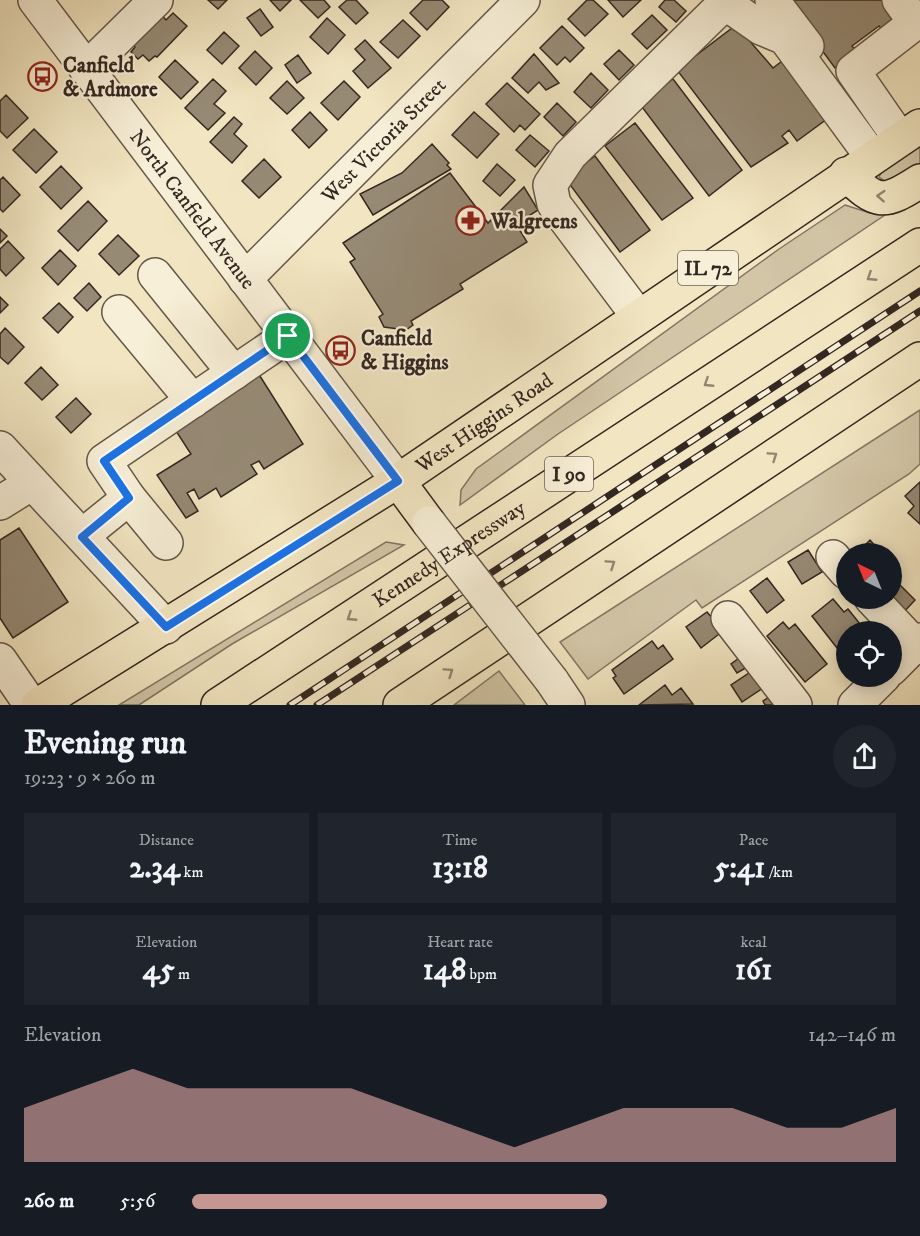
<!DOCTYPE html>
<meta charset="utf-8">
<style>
:root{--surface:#171b24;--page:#20242c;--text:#f1f3f6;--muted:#9ea1a6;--accent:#c59692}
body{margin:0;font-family:"IM FELL DW Pica",serif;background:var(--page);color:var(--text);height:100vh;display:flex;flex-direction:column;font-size:22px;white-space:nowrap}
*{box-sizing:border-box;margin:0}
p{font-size:20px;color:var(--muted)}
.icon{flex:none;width:33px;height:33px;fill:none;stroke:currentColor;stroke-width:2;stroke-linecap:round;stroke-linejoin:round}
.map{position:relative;height:705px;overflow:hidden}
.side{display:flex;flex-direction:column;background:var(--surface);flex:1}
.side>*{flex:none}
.needle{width:39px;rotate:317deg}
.tools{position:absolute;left:836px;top:543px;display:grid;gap:12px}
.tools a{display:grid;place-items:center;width:66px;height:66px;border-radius:50%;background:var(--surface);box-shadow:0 3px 15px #0003;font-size:30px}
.pin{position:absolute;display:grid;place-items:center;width:51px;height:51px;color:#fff;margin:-26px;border:3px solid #fff;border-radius:50%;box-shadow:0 2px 6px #0007}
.round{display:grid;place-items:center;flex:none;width:63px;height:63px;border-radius:32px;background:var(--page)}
.headline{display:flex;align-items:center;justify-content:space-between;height:102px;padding:0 24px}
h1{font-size:33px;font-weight:700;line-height:45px}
.stats{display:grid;grid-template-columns:repeat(3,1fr);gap:9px;height:102px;padding:6px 24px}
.stats div{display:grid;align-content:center;border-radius:0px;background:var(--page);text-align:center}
.stats b{font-size:30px;font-weight:700}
.stats small{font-size:16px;font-weight:400}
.stats p{font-size:16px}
.chart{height:168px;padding:12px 24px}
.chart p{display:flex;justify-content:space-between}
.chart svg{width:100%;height:108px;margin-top:6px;fill:var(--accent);opacity:.7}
ul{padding:0 24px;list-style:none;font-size:20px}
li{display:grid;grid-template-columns:96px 72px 1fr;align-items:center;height:45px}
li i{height:15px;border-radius:8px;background:var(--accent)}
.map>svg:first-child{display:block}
.green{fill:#d2c6a7;stroke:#827664;stroke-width:1.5}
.building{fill:#968a75;stroke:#332721;stroke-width:1.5}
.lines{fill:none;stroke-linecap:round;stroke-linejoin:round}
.minor-casing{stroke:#635749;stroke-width:36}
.major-casing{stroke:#332721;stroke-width:36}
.highway-casing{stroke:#332721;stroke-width:36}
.minor{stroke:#f7efd7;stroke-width:33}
.major{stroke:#f2e6c2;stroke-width:33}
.highway{stroke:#f2e6c2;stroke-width:33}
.rail-casing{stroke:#332721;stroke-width:7}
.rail{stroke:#f7efd7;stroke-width:4.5;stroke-dasharray:14;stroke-linecap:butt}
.minor-bridge-casing{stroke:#635749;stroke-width:36;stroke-linecap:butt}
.minor-bridge{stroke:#f7efd7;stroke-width:33}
.oneway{stroke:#928672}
.route-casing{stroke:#fff;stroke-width:12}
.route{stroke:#1a73e8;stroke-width:8}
.labels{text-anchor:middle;stroke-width:4.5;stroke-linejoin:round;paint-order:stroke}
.shield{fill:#f7efd7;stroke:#6e6358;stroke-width:1.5}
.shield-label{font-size:20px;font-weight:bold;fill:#332721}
.poi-label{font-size:21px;font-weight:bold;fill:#332721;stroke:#f7efd7;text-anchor:start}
.street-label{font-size:21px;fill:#332721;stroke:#f7efd7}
</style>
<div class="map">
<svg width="920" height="705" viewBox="0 0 920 705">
<rect width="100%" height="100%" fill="#f2e6c2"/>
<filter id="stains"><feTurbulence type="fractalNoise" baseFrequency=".00333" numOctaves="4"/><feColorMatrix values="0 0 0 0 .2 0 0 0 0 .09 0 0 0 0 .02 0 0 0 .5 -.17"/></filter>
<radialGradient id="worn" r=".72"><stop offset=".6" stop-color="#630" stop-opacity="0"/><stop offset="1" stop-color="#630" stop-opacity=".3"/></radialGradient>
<path class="green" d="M920,146v20l-17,10 -18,5 -6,-4 3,-6z
M845,205l25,8 24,-4 -336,225 -98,71 1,-15 15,-21 303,-220z
M920,410v54l-11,10 -207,134 -6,-8 -108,79 -28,-37z
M386,542l18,3 -172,99 -93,61h-20z
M499,671l26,34h-71z"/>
<path class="building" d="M208,0h19l-9,9z
M270,0h21l-11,11z
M300,0h24l6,7 -12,11z
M347,0h9l12,13 -12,11 -17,-17z
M423,0h19l7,7 -22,23 -17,-17z
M587,0h6l15,14 -23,22 -17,-17z
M608,0h33l-18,17z
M665,0h9l12,11 -10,11 -17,-15z
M785,0h110l11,15 -22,17 -5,-6 -27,20 5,5 -22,17z
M260,9l13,18 -12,9 -14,-18z
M160,13l6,7 7,-7 14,13 -30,31 -2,-1 -6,5 -6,-6 -5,4 -7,-7 4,-5 -4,-4z
M652,15l15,15 -20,19 -15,-15z
M327,18l18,17 -17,19 -18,-17z
M403,20l17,16 -22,22 -18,-16z
M736,25l37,43 17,-13 45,58 -38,28 -8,-11 -7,6 6,7 -37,24 -74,-97z
M562,26l22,22 -14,14 -5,-5 -8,8 -17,-17z
M224,32l15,14 -17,18 -15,-14z
M365,40l26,28 -23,20 -15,-17 12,-11 -10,-11z
M619,50l15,15 -15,15 -15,-16z
M255,51l17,17 -16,17 -17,-17z
M534,54l25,29 -13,7 -7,-8 -11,11 -16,-15z
M298,55l13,18 -14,10 -12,-18z
M175,60l23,22 -17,17 -22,-22z
M591,73l17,17 -17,18 -17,-16z
M213,79l13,12 -12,13 11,9 -17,17 -23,-22z
M673,79l69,91 -33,26 -70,-93z
M287,81l17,17 -17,16 -17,-16z
M344,81l16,16 -22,23 -17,-17z
M507,83l33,31 -15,16 -5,-5 -6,7 -28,-28z
M6,95l22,23 -21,20 -7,-7v-30z
M557,103l19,19 -13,14 -19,-19z
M310,112l17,18 -18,18 -17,-18z
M474,112l25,22 -22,24 -25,-23z
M234,117l8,7 -8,10 13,12 -15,17 -22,-21z
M635,123l58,75 -31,22 -57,-74z
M34,129l23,23 -21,21 -23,-23z
M530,135l19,16 -14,16 -19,-17z
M432,144l17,19 -2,2 4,4 -78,46 -13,-21 42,-21z
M595,156l55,74 -30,22 -55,-74z
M264,159l17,18 -22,21 -17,-17z
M497,164l18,16 -15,16 -17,-15z
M61,166l21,22 -21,21 -21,-22z
M450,173l38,50 36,-36 14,23 -22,14 11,18 -67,42 3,5 -52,32 2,4 -7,5 -22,-3 -5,-10 4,-3 -33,-52 5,-3 -12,-16z
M3,177l17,18 -17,17 -3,-3v-29z
M88,201l19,20 -29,30 -20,-20z
M0,229l7,7 -7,7z
M118,235l21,21 -20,19 -20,-21z
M8,241l16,17 -18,18 -6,-7v-20z
M60,250l16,16 -18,19 -16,-17z
M89,283l12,14 -14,14 -13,-13z
M0,297l8,8 -8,8z
M59,303l14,14 -15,16 -15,-15z
M5,328l19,19 -16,17 -8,-7v-23z
M41,367l17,18 -16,15 -17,-17z
M258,373l45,71 -39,25 -5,-8 -8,4 6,9 -36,23 -5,-9 -17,11 -5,-10 -7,4 11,18 -12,7 -29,-43 34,-21 -15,-23 35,-22 -4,-5z
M76,398l15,16 -20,19 -15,-16z
M920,482v42l-12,-11 6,-7 -9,-10z
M19,528l49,74 -55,36 -13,-20v-78z
M870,540l12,14h-26z
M808,550l14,22 -20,12 -14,-22z
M767,578l17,22 -17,13 -17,-22z
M897,582l18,18 -14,15 -10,-17v-10z
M833,599l11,13 4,-3 12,15 -3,3 4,5h-15v9l-9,7 -25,-32z
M707,612l16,19 -22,17 -15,-21z
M783,622l6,7 6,-5 32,40 -22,18 -38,-46z
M652,641l6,8 5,-4 10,14 -49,35 -11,-16 3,-2 -4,-6z
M742,656l7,10 -12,7 -6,-9z
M752,671l11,17 -21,14 -11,-17z
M665,685l7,10 9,-7 12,16 -54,1z
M772,695l5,10h-12l-2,-4z"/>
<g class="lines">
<defs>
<g id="minor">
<path id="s1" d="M35,0l363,481"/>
<path d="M772,0l35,46"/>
<path d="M899,0l10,14 2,12 -58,45 47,68"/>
<path d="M86,69l70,-69"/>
<path d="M155,275l79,98"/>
<path id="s2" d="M245,279l278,-279"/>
<path d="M119,312l74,89"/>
<path d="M638,316l-84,-112 -4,-19 20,-30 155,-152 36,25 24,10 87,119"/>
<path d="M0,448l166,179"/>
<path d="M129,498l37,45"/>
<path d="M0,503l32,-20"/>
<path d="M82,536l47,-38 -25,-37 184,-125"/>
<path d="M833,557l13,15"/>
<path d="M871,598l44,47"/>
<path d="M728,618l67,87"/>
<path d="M0,660l31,45"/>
<path d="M891,669l29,-29"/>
<path d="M552,681l16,24"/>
<path d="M855,705l29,-29"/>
</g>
<g id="major">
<path d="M398,481l31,42"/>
<path id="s3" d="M38,705l360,-224 522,-355"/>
</g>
<g id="highway">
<path d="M846,174c31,30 37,31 74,7"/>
<path id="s4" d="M218,705l702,-460"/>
<path d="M400,705l520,-346"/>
</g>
</defs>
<use href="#minor" class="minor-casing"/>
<use href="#major" class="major-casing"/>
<use href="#highway" class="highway-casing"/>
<use href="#minor" class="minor"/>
<use href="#major" class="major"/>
<use href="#highway" class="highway"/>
<defs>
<path id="rail" d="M290,705l630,-414
M317,705l603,-394"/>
</defs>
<use href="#rail" class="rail-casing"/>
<use href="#rail" class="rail"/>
<defs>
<path id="minor-bridge" d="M429,523l123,158"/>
</defs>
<use href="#minor-bridge" class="minor-bridge-casing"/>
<use href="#minor-bridge" class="minor-bridge"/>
</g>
<defs><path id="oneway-chevron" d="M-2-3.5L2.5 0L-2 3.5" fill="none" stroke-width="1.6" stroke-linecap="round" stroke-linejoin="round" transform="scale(1.5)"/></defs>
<g class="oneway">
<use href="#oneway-chevron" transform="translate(881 196) rotate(-176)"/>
<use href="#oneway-chevron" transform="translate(871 277) rotate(147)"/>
<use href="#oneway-chevron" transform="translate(708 383) rotate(147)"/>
<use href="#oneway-chevron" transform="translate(773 456) rotate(-34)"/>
<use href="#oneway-chevron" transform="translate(611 564) rotate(-34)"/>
<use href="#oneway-chevron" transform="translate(351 617) rotate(147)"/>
<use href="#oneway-chevron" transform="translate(449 672) rotate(-35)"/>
</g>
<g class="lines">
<defs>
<path id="route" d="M288,336l110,145 -232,146 -84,-90 47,-39 -25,-37z"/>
</defs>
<use href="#route" class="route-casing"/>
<use href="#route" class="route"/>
</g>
<defs>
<symbol id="bus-ring" viewBox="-11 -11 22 22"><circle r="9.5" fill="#f7efd7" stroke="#8f2418" stroke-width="1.5"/><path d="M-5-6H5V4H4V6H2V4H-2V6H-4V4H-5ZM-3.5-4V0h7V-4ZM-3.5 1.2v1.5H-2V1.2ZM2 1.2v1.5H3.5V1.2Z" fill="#8f2418"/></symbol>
<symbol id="pharmacy-ring" viewBox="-11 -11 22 22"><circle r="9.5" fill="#f7efd7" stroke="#8f2418" stroke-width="1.5"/><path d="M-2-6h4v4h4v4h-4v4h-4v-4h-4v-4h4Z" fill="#8f2418"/></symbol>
</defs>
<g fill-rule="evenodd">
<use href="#bus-ring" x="26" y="60" width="33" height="33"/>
<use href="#pharmacy-ring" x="454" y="204" width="33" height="33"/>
<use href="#bus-ring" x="324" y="334" width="33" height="33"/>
</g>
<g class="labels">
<g class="shield">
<rect x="678" y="251" width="60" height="34" rx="4.5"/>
<rect x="545" y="457" width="48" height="34" rx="4.5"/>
</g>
<g class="shield-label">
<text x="708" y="275">IL 72</text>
<text x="569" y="481">I 90</text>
</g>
<g class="poi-label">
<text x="63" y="72">Canfield<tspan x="63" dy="24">&amp; Ardmore</tspan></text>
<text x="491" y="228">Walgreens</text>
<text x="361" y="345">Canfield<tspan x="361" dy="24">&amp; Higgins</tspan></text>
</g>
<g class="street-label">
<text dy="7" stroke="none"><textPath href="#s2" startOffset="196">West Victoria Street</textPath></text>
<text dy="7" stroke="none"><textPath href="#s1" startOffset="262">North Canfield Avenue</textPath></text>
<text dy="7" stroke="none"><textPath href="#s3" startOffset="528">West Higgins Road</textPath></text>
<text dy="7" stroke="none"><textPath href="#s4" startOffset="276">Kennedy Expressway</textPath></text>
</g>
</g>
<rect width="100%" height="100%" filter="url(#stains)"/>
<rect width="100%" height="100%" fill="url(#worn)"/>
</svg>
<div class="tools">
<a><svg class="needle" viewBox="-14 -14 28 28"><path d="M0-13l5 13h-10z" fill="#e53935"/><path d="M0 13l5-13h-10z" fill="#9ea1a6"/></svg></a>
<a><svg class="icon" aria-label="locate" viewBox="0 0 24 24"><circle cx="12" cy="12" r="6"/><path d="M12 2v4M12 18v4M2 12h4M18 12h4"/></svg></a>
</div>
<div class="pin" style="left:288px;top:336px;background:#1e9e55"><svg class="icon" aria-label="arrive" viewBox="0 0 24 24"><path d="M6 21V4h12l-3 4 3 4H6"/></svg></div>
</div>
<section class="side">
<div class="headline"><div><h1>Evening run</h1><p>19:23 · 9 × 260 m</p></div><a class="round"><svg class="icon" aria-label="share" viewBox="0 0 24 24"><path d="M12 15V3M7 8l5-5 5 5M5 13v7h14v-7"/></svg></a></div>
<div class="stats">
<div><p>Distance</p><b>2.34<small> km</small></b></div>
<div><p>Time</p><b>13:18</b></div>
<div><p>Pace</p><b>5:41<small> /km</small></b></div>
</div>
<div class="stats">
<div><p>Elevation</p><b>45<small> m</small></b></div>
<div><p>Heart rate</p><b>148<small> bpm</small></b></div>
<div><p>kcal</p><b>161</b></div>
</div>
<div class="chart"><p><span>Elevation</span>142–146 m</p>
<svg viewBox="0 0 160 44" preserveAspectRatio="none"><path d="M0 44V22L10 14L20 6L30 14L40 14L50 14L60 14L70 22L80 30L90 38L100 30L110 22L120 22L130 22L140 30L150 30L160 22V44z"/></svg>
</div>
<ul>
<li><b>260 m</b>5:56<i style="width:59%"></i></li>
</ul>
</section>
